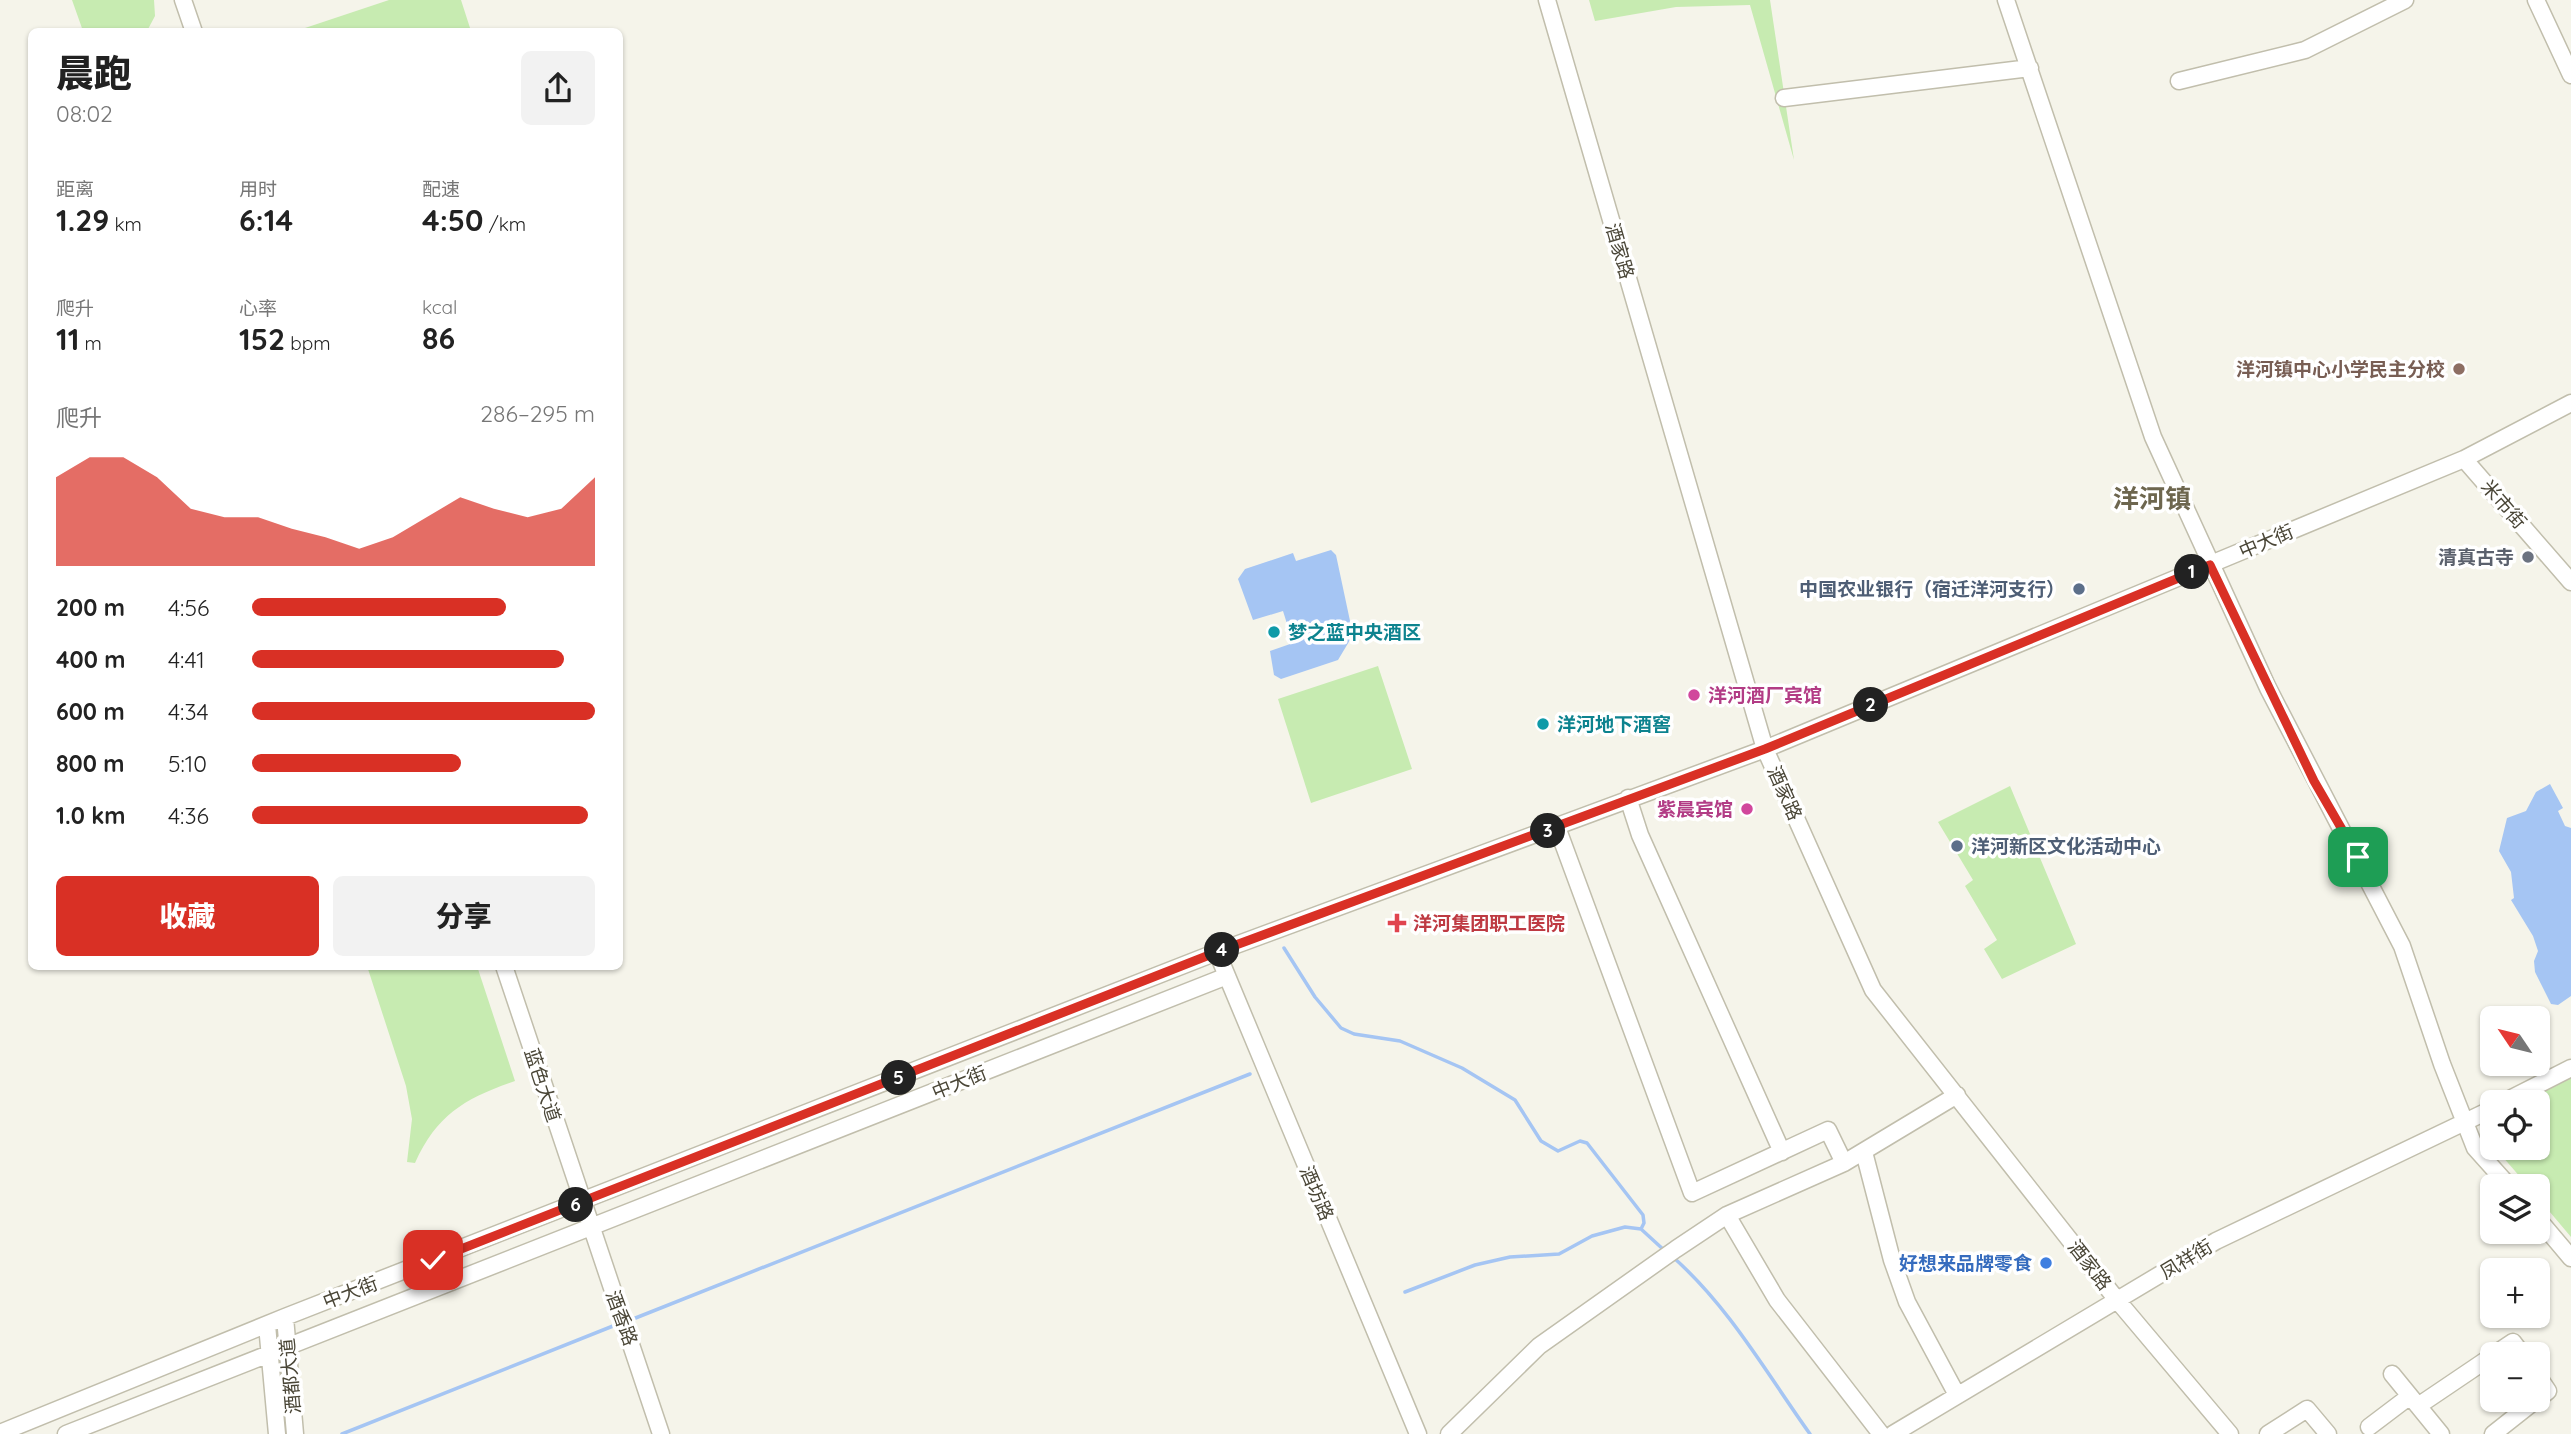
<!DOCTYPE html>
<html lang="zh">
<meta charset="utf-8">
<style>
:root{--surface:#fff;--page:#f2f2f2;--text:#222;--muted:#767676;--accent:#d93025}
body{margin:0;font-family:Quicksand,"Noto Sans SC",sans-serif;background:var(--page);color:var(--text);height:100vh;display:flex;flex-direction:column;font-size:26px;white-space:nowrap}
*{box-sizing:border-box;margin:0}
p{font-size:23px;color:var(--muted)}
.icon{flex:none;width:38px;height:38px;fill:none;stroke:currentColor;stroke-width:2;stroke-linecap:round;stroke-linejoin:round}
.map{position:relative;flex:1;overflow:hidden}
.side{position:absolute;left:28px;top:28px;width:595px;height:942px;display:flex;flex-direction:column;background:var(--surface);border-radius:10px;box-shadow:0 2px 5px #0004}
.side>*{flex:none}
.needle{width:46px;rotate:305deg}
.controls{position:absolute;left:2480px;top:1006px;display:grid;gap:14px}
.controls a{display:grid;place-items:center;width:70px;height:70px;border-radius:10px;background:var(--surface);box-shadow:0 2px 5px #0004;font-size:35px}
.pin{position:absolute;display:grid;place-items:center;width:60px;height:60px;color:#fff;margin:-30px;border-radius:14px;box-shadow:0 4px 10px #0006}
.km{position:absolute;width:35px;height:35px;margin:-18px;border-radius:50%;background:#222;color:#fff;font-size:19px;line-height:35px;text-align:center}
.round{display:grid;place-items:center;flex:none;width:74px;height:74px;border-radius:10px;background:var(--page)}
.overview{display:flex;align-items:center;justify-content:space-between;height:119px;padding:0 28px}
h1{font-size:38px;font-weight:800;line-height:52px}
.metrics{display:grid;grid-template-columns:repeat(3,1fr);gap:10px;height:119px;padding:7px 28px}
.metrics div{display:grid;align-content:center}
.metrics b{font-size:30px;font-weight:800}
.metrics small{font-size:19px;font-weight:400}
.metrics p{font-size:19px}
.chart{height:196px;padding:14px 28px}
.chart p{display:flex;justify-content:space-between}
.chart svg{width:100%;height:126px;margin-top:7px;fill:var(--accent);opacity:.7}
.primary-button{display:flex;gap:14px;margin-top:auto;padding:14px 28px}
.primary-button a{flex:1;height:80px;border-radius:10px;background:var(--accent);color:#fff;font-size:28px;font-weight:800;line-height:80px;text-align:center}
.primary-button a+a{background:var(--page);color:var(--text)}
ul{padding:0 28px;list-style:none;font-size:23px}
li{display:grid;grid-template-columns:112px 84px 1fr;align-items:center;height:52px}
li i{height:18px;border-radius:9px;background:var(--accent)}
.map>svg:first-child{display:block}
.green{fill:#c7ebb1}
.water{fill:#a5c5f3}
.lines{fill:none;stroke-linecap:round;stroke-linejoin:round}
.stream{stroke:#a5c5f3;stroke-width:3.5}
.minor-casing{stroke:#c1beac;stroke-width:19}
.minor{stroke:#fff;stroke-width:16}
.route-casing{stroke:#fff;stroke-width:14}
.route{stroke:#d93025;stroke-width:9}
.education-dot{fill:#8d6e63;stroke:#fff;stroke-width:2.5}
.worship-dot{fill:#6b7280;stroke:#fff;stroke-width:2.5}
.service-dot{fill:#5c6f8a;stroke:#fff;stroke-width:2.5}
.culture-dot{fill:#0f9aa8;stroke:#fff;stroke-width:2.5}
.hotel-dot{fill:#d1479c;stroke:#fff;stroke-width:2.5}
.health-dot{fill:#e0444e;stroke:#fff;stroke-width:2.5}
.shop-dot{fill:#3f7fe0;stroke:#fff;stroke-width:2.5}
.labels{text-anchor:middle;stroke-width:7;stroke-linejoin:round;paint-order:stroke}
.street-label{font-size:19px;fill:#4a4637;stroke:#fff}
.education-label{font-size:19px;font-weight:bold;fill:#785e54;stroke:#fff;text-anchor:end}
.worship-label{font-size:19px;font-weight:bold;fill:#5b616d;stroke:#fff;text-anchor:end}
.service-label{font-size:19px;font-weight:bold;fill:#4e5e75;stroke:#fff;text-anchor:end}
.culture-label{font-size:19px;font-weight:bold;fill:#0d838f;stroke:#fff;text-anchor:start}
.hotel-label{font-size:19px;font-weight:bold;fill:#b23c85;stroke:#fff;text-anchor:start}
.health-label{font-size:19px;font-weight:bold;fill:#be3a42;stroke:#fff;text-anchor:start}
.shop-label{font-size:19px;font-weight:bold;fill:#366cbe;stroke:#fff;text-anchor:end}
.district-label{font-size:26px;font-weight:bold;fill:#6d664e;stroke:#fff}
</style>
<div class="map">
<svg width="2571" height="1434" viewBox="0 0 2571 1434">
<rect width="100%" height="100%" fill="#f5f4ea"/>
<path class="green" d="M72,0h82l1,16 -8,15h-64z
M389,0h72l10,31h-175z
M1589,0h181l24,160 -44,-155 -74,2 -81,14z
M1378,666l34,103 -101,34 -33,-104z
M2010,786l66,158 -74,35 -18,-30 13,-9 -32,-54 8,-6 -35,-58z
M367,966h110l38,115c-49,17 -78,33 -100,82l-8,-1 5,-43 -6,-33z
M2571,1067v170l-33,-39v-12h-10l-33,-38h43v-46h-35z"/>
<path class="water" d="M1331,550l5,5 17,80 -15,25 -57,19 -7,-4 -4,-24 23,-8 -10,-32 -30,9 -15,-41 7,-10 48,-16 3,8z
M2550,784l13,24 -5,3 7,15 6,2v168l-13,9 -7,-1 -16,-32 -1,-11 4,-10 -5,-15 -22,-36 3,-2 -3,-26 -12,-21 8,-33 19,-7 10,-19z"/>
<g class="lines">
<path class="stream" d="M1284,948l31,49 26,31 13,6 46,7 62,27 53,32 26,41 17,10 22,-10 7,2 56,72 1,8 -3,6
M1674,1258c56,50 93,116 136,176
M1405,1292l70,-27 35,-8 49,-3 33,-18 33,-9 16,2 24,22
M633,1319l617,-245
M342,1434l271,-108"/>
<defs>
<path id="minor" d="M183,0l11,32
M1547,0l218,749 108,241 244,310 113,134
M2006,0l147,437 115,251 134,258 40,118 33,84 34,38
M2536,0l35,75
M2179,81l126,-31 100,-50
M1784,98l246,-30
M2464,459l107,123
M1628,798l12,37 142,317
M1557,827l135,366 136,-63 16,33
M1217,952l201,482
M504,966l157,468
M2504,1102l67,-34
M1864,1152l28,108 15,42 50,93
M1727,1215l50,85 104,134
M2538,1219l33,39
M285,1317l10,117
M267,1325l10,109
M2495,1354l18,-12 9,12
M2392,1374l49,60
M2538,1376l10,15 -10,8
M2418,1406l74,-50
M2369,1427l41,-31
M0,1433l285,-116 932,-365 548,-203 699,-290 107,-56
M66,1434l1161,-458
M1449,1434l90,-88 137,-97 51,-34 117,-52 113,-68
M1893,1434l323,-193 276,-132
M2268,1434l39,-25 21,25
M2493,1434l43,-34"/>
</defs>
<use href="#minor" class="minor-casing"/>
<use href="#minor" class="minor"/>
</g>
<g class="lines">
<defs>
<path id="route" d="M433,1260l784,-308 548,-203 445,-184 104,216 44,76"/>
</defs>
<use href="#route" class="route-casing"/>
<use href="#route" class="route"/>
</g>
<circle class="education-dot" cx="2459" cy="369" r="7"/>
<circle class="worship-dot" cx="2528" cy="557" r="7"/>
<g class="service-dot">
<circle cx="2079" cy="589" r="7"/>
<circle cx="1957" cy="846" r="7"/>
</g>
<g class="culture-dot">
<circle cx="1274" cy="632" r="7"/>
<circle cx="1543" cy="724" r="7"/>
</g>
<g class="hotel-dot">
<circle cx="1694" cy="695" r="7"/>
<circle cx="1747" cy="809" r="7"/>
</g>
<path class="health-dot" d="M1393.5 912.5h7v7h7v7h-7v7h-7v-7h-7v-7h7z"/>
<circle class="shop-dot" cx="2046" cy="1263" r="7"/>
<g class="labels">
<g class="street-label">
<text transform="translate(1620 251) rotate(74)" y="7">酒家路</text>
<text transform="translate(2504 504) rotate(49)" y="7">米市街</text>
<text transform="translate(2266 541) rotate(-23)" y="7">中大街</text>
<text transform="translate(1785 793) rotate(66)" y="7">酒家路</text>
<text transform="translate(959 1082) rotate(-22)" y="7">中大街</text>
<text transform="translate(543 1085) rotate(72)" y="7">蓝色大道</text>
<text transform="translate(1317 1193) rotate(67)" y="7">酒坊路</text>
<text transform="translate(2186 1259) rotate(-31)" y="7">凤祥街</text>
<text transform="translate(2090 1265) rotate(52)" y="7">酒家路</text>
<text transform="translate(350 1292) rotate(-21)" y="7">中大街</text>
<text transform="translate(622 1318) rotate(70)" y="7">酒香路</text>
<text transform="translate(290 1376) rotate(-95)" y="7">酒都大道</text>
</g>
<g class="education-label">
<text x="2445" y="376">洋河镇中心小学民主分校</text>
</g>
<g class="worship-label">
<text x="2514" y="564">清真古寺</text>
</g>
<g class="service-label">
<text x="2065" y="596">中国农业银行（宿迁洋河支行）</text>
<text x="1971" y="853" text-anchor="start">洋河新区文化活动中心</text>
</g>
<g class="culture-label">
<text x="1288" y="639">梦之蓝中央酒区</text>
<text x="1557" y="731">洋河地下酒窖</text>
</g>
<g class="hotel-label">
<text x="1708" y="702">洋河酒厂宾馆</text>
<text x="1733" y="816" text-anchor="end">紫晨宾馆</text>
</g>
<g class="health-label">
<text x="1413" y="930">洋河集团职工医院</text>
</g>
<g class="shop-label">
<text x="2032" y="1270">好想来品牌零食</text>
</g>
<g class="district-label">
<text x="2152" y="508">洋河镇</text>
</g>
</g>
</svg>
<div class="controls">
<a><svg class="needle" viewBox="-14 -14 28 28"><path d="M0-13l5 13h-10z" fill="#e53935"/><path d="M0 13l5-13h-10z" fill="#767676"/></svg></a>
<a><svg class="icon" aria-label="locate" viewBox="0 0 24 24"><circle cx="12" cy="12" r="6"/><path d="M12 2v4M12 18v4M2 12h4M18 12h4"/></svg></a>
<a><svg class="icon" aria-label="layers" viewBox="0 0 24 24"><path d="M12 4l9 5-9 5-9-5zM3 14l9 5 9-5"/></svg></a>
<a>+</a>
<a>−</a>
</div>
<div class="pin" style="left:2358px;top:857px;background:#1e9e55"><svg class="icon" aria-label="arrive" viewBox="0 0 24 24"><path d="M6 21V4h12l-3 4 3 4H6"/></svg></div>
<div class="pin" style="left:433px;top:1260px;background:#d93025"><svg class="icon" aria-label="check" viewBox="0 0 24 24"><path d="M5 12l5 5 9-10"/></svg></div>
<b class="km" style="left:2192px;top:572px">1</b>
<b class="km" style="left:1871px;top:705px">2</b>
<b class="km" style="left:1548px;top:831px">3</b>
<b class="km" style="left:1222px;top:950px">4</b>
<b class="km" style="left:899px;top:1078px">5</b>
<b class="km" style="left:576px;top:1205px">6</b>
<section class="side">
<div class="overview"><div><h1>晨跑</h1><p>08:02</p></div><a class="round"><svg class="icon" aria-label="share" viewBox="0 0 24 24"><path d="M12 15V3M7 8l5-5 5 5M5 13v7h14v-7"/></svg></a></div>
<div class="metrics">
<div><p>距离</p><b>1.29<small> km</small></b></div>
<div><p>用时</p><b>6:14</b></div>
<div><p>配速</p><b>4:50<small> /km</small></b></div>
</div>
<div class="metrics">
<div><p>爬升</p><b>11<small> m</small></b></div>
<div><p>心率</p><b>152<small> bpm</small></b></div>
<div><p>kcal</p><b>86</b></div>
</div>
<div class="chart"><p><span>爬升</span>286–295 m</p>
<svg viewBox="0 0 160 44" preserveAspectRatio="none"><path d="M0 44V13L10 6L20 6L30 13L40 24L50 27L60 27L70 31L80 34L90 38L100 34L110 27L120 20L130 24L140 27L150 24L160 13V44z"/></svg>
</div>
<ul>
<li><b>200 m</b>4:56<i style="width:74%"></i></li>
<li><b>400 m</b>4:41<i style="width:91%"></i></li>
<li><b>600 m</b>4:34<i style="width:100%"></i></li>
<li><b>800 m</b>5:10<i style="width:61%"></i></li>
<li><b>1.0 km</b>4:36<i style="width:98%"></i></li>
</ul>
<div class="primary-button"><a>收藏</a><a>分享</a></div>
</section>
</div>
